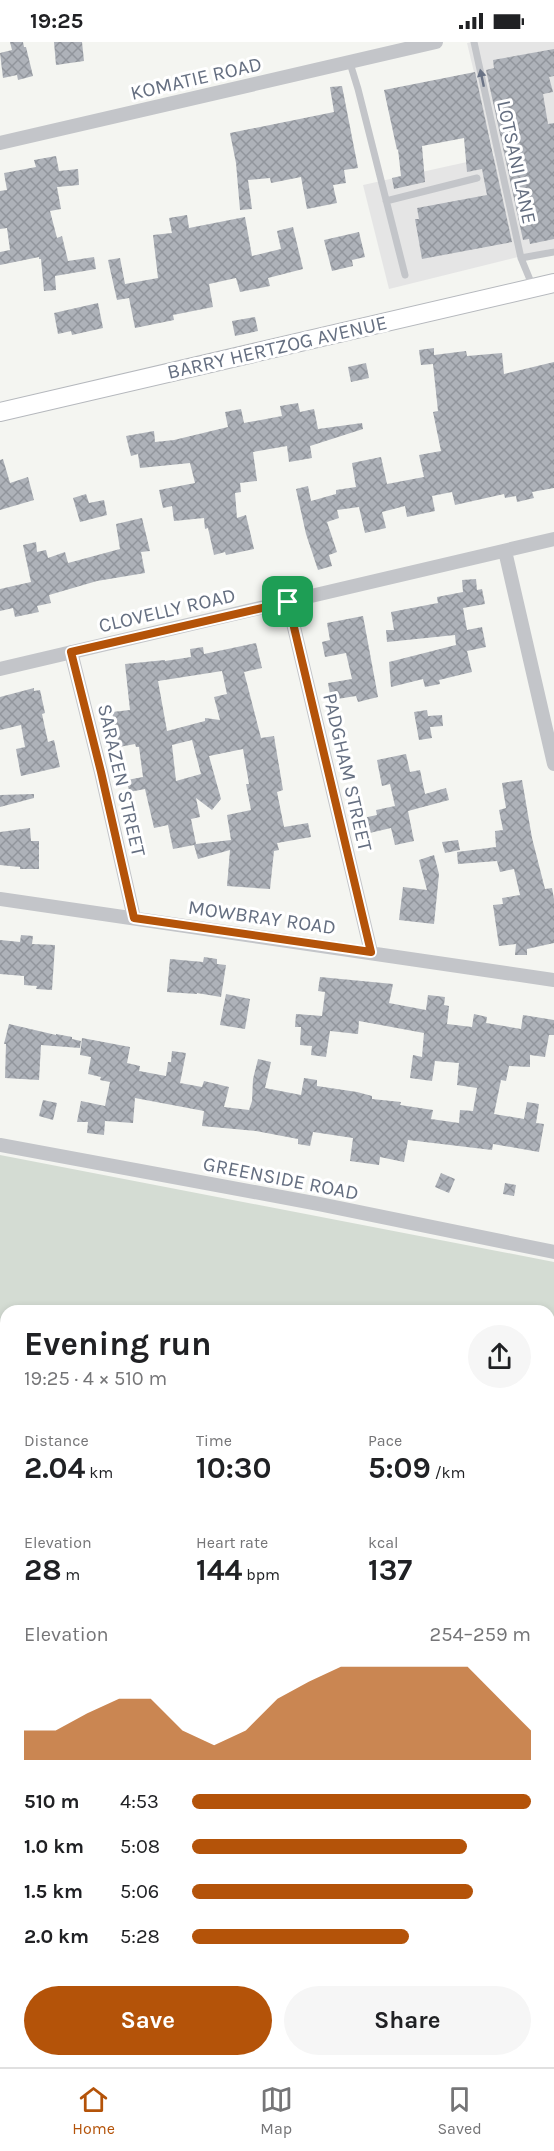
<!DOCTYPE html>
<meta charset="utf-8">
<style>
:root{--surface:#fff;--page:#f6f6f6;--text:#202124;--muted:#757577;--line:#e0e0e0;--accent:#b45309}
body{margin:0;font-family:Karla,sans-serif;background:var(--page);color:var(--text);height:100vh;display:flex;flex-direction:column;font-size:22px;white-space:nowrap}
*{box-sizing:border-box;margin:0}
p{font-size:20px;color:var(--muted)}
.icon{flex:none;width:33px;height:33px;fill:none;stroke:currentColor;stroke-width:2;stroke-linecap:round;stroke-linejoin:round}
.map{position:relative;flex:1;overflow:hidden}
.drawer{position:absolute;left:0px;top:1263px;width:555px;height:762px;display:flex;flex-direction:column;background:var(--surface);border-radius:18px 18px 0 0;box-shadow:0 3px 9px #0003}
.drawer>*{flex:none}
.pin{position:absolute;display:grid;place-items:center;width:51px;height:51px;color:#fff;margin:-26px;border-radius:12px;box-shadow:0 3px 9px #0006}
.round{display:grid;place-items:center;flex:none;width:63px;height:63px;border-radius:32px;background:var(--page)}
.overview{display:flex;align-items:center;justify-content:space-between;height:102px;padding:0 24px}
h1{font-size:33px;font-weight:700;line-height:45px}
.figures{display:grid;grid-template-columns:repeat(3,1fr);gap:9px;height:102px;padding:6px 24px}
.figures div{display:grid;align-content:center}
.figures b{font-size:30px;font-weight:700}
.figures small{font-size:16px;font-weight:400}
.figures p{font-size:16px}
.chart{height:168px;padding:12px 24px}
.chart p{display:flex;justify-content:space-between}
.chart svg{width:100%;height:108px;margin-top:6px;fill:var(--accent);opacity:.7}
.cta{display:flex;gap:12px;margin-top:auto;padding:12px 24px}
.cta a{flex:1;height:69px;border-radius:36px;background:var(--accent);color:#fff;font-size:24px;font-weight:700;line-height:69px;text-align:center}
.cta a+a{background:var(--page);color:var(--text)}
ul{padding:0 24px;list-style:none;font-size:20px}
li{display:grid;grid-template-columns:96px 72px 1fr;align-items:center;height:45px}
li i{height:15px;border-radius:8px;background:var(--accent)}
.status{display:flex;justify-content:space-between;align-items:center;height:42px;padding:0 30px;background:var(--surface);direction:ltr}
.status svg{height:16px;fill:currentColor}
.menu{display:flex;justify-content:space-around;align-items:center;height:84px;border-top:2px solid var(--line);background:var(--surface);font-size:16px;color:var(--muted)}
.menu a{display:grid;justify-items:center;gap:3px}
.menu .on{color:var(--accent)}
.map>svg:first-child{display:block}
.built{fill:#e5e5e5}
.grass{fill:#d4dcd3}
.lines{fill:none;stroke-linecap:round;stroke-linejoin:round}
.stream{stroke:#c0c6cd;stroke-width:4.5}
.building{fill:url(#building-cross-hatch);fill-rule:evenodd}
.secondary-casing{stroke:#b5b8bd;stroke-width:20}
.lane{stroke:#c3c5c9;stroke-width:7}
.street{stroke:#c3c5c9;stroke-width:14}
.secondary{stroke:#fff;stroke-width:18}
.oneway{fill:#6a7385}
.route-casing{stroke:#fff;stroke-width:12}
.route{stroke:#b45309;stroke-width:8}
.labels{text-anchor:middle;stroke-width:6;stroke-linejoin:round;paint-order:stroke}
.street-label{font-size:20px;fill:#656f81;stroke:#fff}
</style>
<div class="status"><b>19:25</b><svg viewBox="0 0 49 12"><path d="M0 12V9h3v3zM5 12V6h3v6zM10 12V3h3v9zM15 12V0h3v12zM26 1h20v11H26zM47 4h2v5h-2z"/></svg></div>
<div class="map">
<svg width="554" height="2025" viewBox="0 0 554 2025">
<defs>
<pattern id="building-cross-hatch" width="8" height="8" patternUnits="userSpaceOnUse" patternTransform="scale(1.5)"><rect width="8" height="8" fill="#aeb2b9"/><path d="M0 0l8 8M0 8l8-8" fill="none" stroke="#91959c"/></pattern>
</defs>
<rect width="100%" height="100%" fill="#f4f5f1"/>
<path class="built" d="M472,0h82v206l-165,41 -26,-104 131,-29 -27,-113z"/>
<path class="grass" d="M0,1113l554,107v405l-5,3v-359h-543v269l-6,-2z"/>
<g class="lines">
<path class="stream" d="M0,1291l6,2
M549,1421l5,1"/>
</g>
<path class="building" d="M10,0h13l1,5h2l7,29 -15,4 -1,-5 -14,3 -3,-25 12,-3z
M54,0h28l2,19 -28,4z
M554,7v27l-5,1 4,15 -10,2 5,30 6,-1v116l-24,5 -1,-5 -6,1 -37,-170 8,-2 -1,-8z
M475,30l37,170 -90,17 -7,-40h4l-2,-11 70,-13 -5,-26 -15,3 -3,-34 -42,8 3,36 -31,7 -2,-11 9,-2 -3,-27 -1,1 -13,-60z
M342,44l16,82 -14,2 2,13 -13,2 4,18 -30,6 -6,-32 -30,6 -1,-5 -22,2 4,29 -12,1 -4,-47 -6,-30 104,-21 -4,-25z
M56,114l3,15 19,-2 1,16 -22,2 4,22 -11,2 7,27 5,-2 6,25 26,-4 2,12 -41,7 1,14 -12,1 -3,-32h-2v-2l-39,8v-13l10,-2 -3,-22 -7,1v-38l7,-1 -3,-17 32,-6 -2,-7z
M187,173l2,13 56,-11 7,39 29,-7 -4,-18 16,-4 10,42 -35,9 2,8 -30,6 -4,-14 -27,6 4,23 -40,8 1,5 -39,8 -6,-30 -12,2 -9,-40 12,-2 5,26 33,-6 -5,-43 19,-2 -3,-15z
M359,190l6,25 -13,3 1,6 -21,5 -8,-31z
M98,261l5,25 -31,7 -1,-4 -13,3 -4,-21z
M255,275l3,14 -23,5 -3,-15z
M434,306v7l32,-4 1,5 35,-3 2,21 50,-12v126l-22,4 2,6 -17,4 -1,-6 -11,2 -1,-4 -49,11 -3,-13 -20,4 3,15 -28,6 -2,-11 -23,6 4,16 -21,5 -6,-26 -22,3 2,8 -12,4 10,30 -8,3 3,11 -14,4 -12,-36 -10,-45 12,-3 3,15 25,-7v-4l20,-3 -4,-24 29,-6 6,27 37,-7 -5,-22 22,-4 -8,-39 5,-1 -5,-47 -12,1 -2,-15z
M366,321l3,15 -18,4 -3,-15z
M298,361l2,9 14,-3 4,20 44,-6 1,6 -53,17 2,12 -23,4 -2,-16 -34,6 4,29 -17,2 1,9 -6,1 2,25 9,-3 8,34 -28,6 -1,-3 -11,3 -6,-27 -3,1 -1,-11 -30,3 -2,-15 -9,2 -4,-18 36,-7 -5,-20 -50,5 -2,-14 -7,2 -5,-20 28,-5 1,11 19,-2 54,-13 -3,-15 16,-3 3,14 38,-7 -2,-10z
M3,417l7,24 18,-6 6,23 -34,10v-50z
M86,452l3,9 15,-3 3,15 -27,7 -7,-24z
M142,476l8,33 -9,1 4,21 -48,8 -48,14 2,8 -14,3 2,6 -24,5 -2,-9 -13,3v-22l31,-7 -8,-37 13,-3 1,10 9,-2 2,8 17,-6 3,11 52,-14 -4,-25z
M476,537l1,11 5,-1 3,15 -22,4 4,22 15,-3 4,20 -19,4 5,21 -33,8 1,4 -15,3 -2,-8 -32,8 -2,-25 67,-17 -1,-10 -68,7 -1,-12h8l-3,-18 47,-9 -1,-6 26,-5 -1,-12z
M363,574l15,81 -20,5 -2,-6 -25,4 -3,-17 24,-4 -6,-26 -21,4 -3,-15 8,-2 -3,-17z
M256,601l6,25 -18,4 17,66 13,-2 9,54 -6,2 7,35 24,-4 3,14 -34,6 2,7 -5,1 -4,38 -43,-3 3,-36 -32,9 -4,-14 -21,4 -5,-24 -14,3 -9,-39 -16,3 -2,-12 16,-3 -4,-30h-3l-1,-3 -16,3 -7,-35 18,-2 -5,-46 40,-4v1l26,-4 -1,-8 13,-2 1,7zM222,629l5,23 -13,3 6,23 -15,-2v3l-38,10 -9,-50zM192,698l9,34 -25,7 -4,-36zM243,707l6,35h-3l5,26 -24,5 4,25 -35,4 -5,-25 9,-2 -4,-19 16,12 9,-11 -12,-43z
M34,646v3l6,-1 5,23 -3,1 6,28 6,-2 6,27 -39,9 -5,-27 9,-2 -4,-22 -21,5v-33z
M427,668l1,6 14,-1 1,11 -13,1 2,11 -13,2 -5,-28z
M406,712l4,18 10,-2 5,24 21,-6 3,12 -41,11 6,30 -19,4 -4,-17 -30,7 -3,-16 19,-4 -1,-5 19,-4 -5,-22 -8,2 -5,-26z
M522,738l10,58 13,51 7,-1 2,11v44l-27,6v6h-12l1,-11 -17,2 -6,-41 10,-1 -1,-6 18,-3 -6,-26 -14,3 -3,-11 -39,3 -1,-12 39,-5 -1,-16 8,-1 -4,-20 7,-2 -4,-25z
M34,752v4l-34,9v-12z
M30,786l1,13h8v28h-19v-2l-20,-2v-33z
M458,798l2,10 -15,3 -3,-11z
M434,813l5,19 -5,50 -35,-4 4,-33 24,3 -8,-30z
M21,893l12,1 -1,8 23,1 -3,45 -16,-1 1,-3 -13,-1v-9l-24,-2v-34l20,2z
M204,915l13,2v5l9,1 -5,32 -24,-4v1l-30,-2 3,-33 33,3z
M320,935l73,7 -4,19 37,7 2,-15 17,2 -1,8 5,1 -2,18 25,3 2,-13 13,3 -1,6 35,6 2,-14 31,5v15h-5l-4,22 -15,-2v12l-21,-1 -3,15 -5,-1 -7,34 30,5 3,-17 12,2 -3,19 8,1 -5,28 -46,-8 -1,6 -84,-10 -4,22 -24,-5 -1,8 -29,-4 3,-23 -40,-6 -3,14 -12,-2v-5l-42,-8 -54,-5 2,-15 -69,-13 -2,25 -28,-2 -1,14 -17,-2 1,-11h-11l4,-21 24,5 5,-24 -10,-2 1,-3 -13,-3 3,-17 -11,-2 2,-17 48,9 -3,16 13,3 -1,5 27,5 2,-14h3l1,-11 14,2 -6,30 22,4 2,-6 25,6 -5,20 25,3 3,-9 1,-22 5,-20 13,3 -6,26 36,7 3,-17 13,2v6l40,6 15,4v3l29,3 -1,3 33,5 -2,9 28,4 1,-13 13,1 4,-23 -20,-3 2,-22 -24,-2 -3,20 -22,-3 3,-23 9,2 2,-24 -65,-12 -1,13 -28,-3 -4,26 -15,-2 1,-9 -12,-1 1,-18h-6l1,-13 26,2 3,-24 -7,-1z
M226,952l24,5 -5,30 -25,-4z
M9,982l47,11v-1l16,3v2l9,2 -1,7 -39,-3 -2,35 -34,-2 1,-34h-2z
M43,1058l14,3 -4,17 -14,-4z
M441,1131l14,6 -6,14 -14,-6z
M505,1141l11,2 -2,11 -11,-2z"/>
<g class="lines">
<defs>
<path id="secondary" d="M0,370l554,-129
M0,1534l6,1
M549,1630l5,-3
M549,1646l5,1
M0,2003l6,-4"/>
</defs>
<use href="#secondary" class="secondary-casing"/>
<path class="lane" d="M474,0l47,216 12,29
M350,21l8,26 47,186
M386,159l91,-23
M521,216l33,-6
M549,1548l5,-1
M549,1572l5,-1"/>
<path class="street" d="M0,101l436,-101
M505,509l49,213
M288,560l83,350
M71,610l30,120 33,146
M0,627l554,-130
M0,857l554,81
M0,1103l319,59 235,48
M0,1596l6,7
M0,1934l6,7
M549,1977l5,9
M62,2019l3,6
M317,2019l3,6"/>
<use href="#secondary" class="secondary"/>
</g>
<defs><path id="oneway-solid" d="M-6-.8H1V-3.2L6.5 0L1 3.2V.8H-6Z" transform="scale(1.5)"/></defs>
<use class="oneway" href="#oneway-solid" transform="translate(482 36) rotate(-102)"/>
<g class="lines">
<defs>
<path id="route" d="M288,560l83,350 -237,-34 -33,-146 -30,-120z"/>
</defs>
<use href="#route" class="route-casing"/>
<use href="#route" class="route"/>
</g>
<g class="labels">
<g class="street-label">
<text transform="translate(196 36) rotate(-13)" y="7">KOMATIE ROAD</text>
<text transform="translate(517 120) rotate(78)" y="7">LOTSANI LANE</text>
<text transform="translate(277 305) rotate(-13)" y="7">BARRY HERTZOG AVENUE</text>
<text transform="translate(167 568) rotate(-13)" y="7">CLOVELLY ROAD</text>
<text transform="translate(348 730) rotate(77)" y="7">PADGHAM STREET</text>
<text transform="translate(122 738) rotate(77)" y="7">SARAZEN STREET</text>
<text transform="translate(262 875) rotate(8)" y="7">MOWBRAY ROAD</text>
<text transform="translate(281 1136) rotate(11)" y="7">GREENSIDE ROAD</text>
</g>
</g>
</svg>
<div class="pin" style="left:288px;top:560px;background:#1e9e55"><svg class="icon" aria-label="arrive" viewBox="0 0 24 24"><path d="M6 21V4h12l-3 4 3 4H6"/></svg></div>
<section class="drawer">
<div class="overview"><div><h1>Evening run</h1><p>19:25 · 4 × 510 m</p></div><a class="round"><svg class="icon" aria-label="share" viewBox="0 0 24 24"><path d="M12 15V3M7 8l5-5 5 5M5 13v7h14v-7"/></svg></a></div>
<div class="figures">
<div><p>Distance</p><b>2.04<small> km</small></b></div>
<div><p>Time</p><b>10:30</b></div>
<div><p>Pace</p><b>5:09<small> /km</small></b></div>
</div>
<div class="figures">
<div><p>Elevation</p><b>28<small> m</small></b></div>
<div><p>Heart rate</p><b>144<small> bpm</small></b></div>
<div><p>kcal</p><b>137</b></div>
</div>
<div class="chart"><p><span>Elevation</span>254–259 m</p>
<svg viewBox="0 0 160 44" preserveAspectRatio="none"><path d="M0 44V32L10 32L20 25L30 19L40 19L50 32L60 38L70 32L80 19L90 12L100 6L110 6L120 6L130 6L140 6L150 19L160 32V44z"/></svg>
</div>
<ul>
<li><b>510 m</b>4:53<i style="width:100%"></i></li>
<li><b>1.0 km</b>5:08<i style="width:81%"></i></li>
<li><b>1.5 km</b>5:06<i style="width:83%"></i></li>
<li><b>2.0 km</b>5:28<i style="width:64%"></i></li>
</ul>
<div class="cta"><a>Save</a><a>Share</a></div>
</section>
</div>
<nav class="menu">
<a class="on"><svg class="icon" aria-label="home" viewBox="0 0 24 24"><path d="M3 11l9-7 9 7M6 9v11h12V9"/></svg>Home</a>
<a><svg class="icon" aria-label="map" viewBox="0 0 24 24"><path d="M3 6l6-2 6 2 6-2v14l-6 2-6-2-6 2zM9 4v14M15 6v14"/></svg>Map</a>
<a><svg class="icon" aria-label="saved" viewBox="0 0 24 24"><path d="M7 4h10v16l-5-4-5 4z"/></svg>Saved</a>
</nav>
